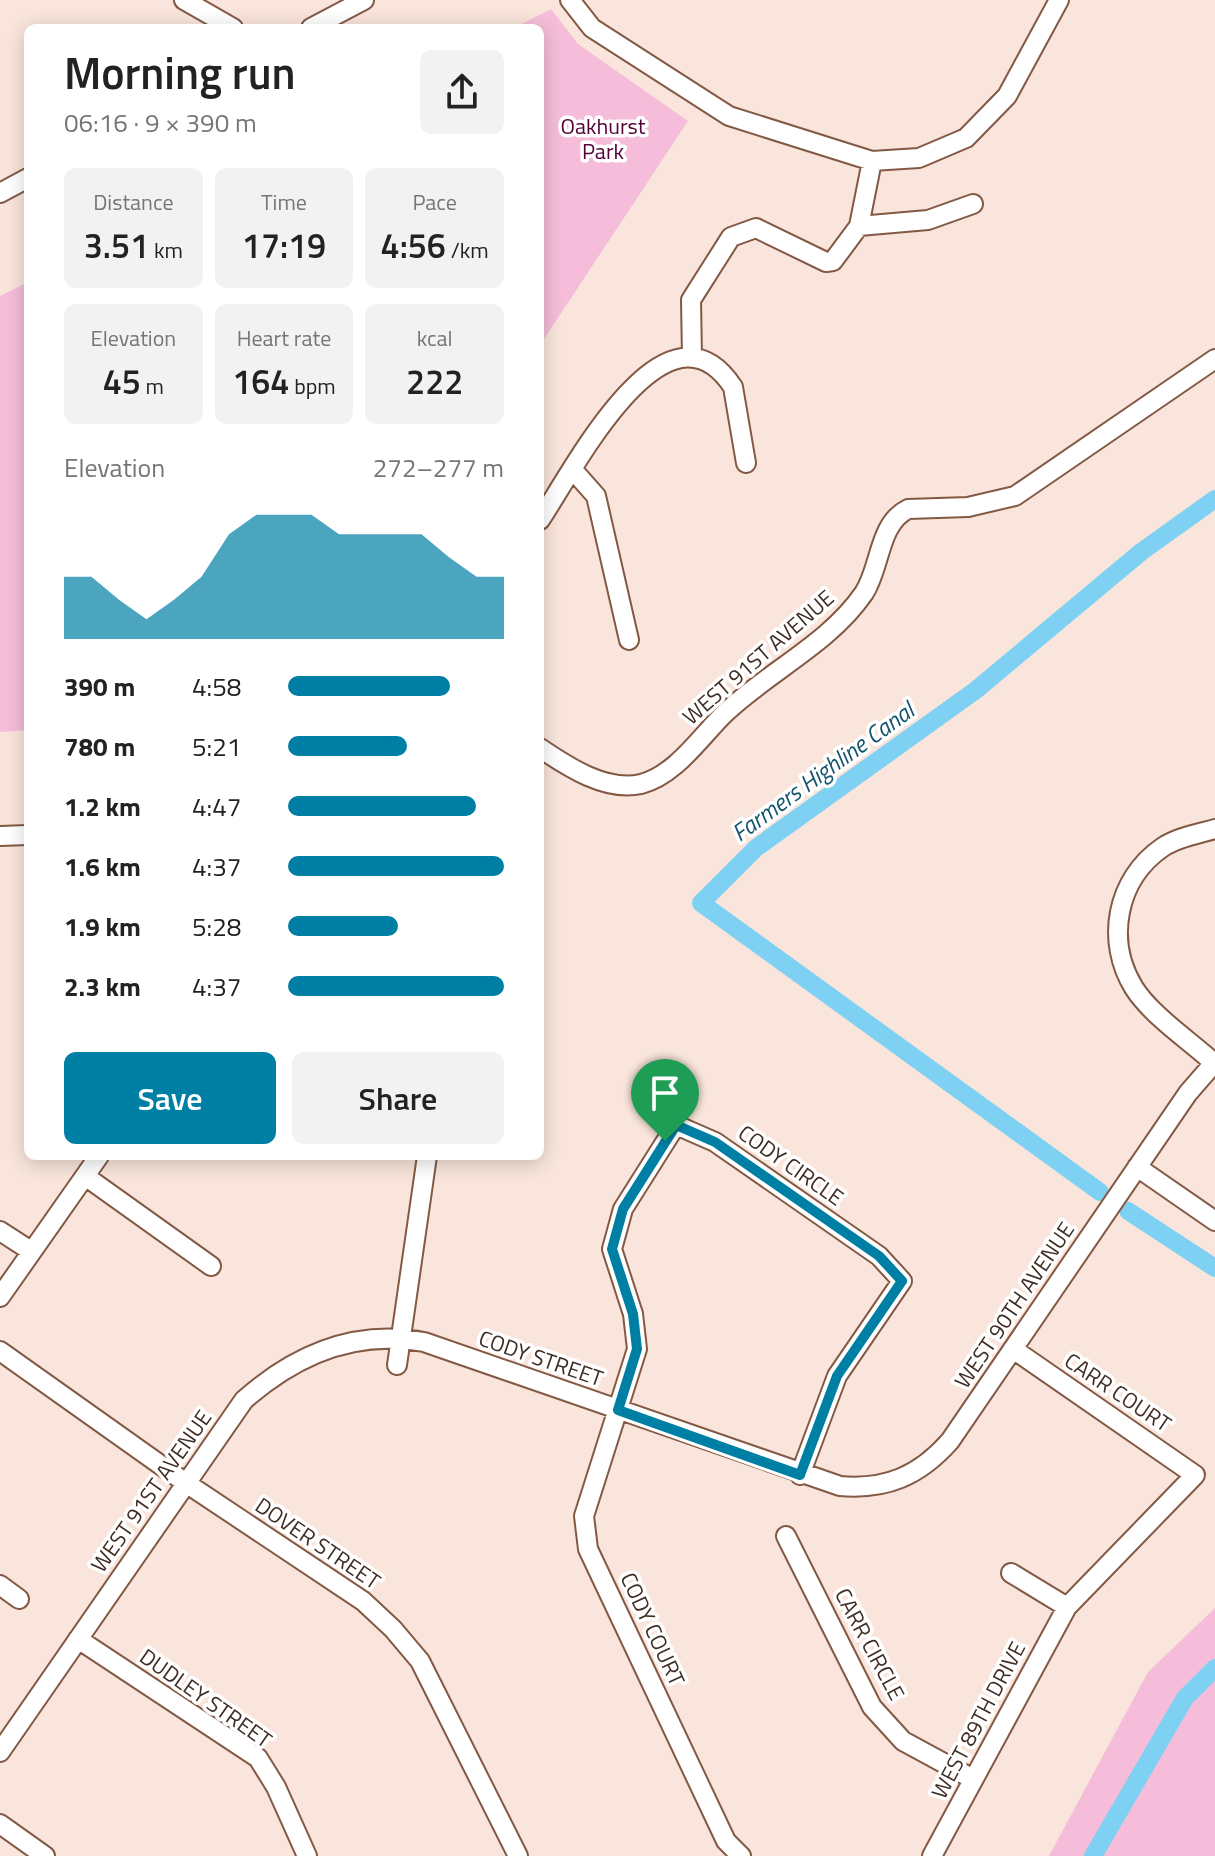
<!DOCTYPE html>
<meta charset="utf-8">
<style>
:root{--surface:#fff;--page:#f2f2f2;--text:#222;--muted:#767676;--accent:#007fa4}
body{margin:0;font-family:"Titillium Web",sans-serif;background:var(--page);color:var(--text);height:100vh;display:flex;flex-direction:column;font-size:30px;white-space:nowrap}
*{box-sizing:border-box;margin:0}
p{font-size:26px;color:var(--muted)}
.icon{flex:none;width:44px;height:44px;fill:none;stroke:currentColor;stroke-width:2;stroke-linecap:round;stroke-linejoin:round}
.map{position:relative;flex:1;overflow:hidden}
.drawer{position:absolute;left:24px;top:24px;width:520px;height:1136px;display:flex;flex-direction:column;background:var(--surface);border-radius:12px;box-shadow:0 4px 20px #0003}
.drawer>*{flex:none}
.pin{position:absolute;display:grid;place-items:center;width:68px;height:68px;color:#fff;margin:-82px -34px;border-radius:50% 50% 50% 0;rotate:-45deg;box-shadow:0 0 8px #0007}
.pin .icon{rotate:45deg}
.round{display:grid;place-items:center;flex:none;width:84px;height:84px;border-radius:12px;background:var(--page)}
.head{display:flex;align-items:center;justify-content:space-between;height:136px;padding:0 40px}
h1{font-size:44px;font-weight:600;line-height:60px}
.metrics{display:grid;grid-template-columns:repeat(3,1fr);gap:12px;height:136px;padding:8px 40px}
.metrics div{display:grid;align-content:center;border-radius:12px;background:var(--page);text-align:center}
.metrics b{font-size:34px;font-weight:600}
.metrics small{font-size:22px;font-weight:400}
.metrics p{font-size:22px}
.chart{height:224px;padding:16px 40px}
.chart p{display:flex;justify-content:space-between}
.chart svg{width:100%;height:144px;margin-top:8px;fill:var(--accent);opacity:.7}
.action{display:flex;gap:16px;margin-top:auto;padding:16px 40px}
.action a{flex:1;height:92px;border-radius:12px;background:var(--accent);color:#fff;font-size:32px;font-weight:600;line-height:92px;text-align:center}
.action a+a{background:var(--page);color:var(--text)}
ul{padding:0 40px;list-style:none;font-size:26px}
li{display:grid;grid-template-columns:128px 96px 1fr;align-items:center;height:60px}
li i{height:20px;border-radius:10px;background:var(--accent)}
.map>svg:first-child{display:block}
.green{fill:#f5bdd9}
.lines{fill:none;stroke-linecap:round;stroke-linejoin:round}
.canal{stroke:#7fd1f4;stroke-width:18}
.minor-casing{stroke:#835944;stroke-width:22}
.minor{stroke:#fff;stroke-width:18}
.route-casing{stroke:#fff;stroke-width:16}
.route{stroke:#007fa4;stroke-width:10}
.labels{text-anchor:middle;stroke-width:7;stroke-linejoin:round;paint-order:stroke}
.park-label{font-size:22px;fill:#540138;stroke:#fff}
.street-label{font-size:22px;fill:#3f2d24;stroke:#fff}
.water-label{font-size:24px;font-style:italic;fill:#12556d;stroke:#fff}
</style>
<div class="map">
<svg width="1215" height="1856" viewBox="0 0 1215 1856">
<rect width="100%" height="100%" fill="#f9e5db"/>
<path class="green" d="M551,9l27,35 110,77 -148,224v-317h-26z
M28,282v448l-28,2v-436z
M1215,1608v248h-166l99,-184z"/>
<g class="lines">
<path class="canal" d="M1100,1192l-399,-289 55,-55 220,-158 165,-138 74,-53
M1128,1211l87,57
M1093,1856l92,-158 30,-30"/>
<defs>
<path id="minor" d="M184,0l49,28
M570,0l22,28 137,88 143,45 47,-3 47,-20 41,-42 52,-96
M311,28l53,-28
M0,193l28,-15
M859,226l69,-6 45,-16
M692,357l-1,-57 40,-63 25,-9 70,34 7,-1 26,-35 13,-65
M573,470l23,26 33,144
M540,520c32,-47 126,-234 193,-133l13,76
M540,748c28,19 66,44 101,36 35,-9 60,-48 84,-71 44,-42 104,-69 139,-120 17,-26 14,-69 44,-84l60,-2 47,-11 200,-137
M0,836l28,-1
M1214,1063c-25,-23 -62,-47 -80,-75 -29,-47 -18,-109 29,-141 15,-10 35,-13 52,-18
M1137,1167l78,54
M85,1176l126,90
M0,1231l31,20
M0,1297l99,-141
M0,1351l186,132 177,118 30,28 27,32 98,195
M397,1365l30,-209
M786,1536l86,171 31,34 70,38
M1011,1573l56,34
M0,1585l19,14
M78,1639l180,119 18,29 31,69
M0,1752l244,-352c51,-45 111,-71 180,-58l416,144c46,4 79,-10 110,-45l238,-348 27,-31
M0,1824l45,32
M741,1856l-15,-15 -138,-292 -4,-33 53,-167 -4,-35 -21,-65 11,-40 53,-84 39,17 164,114 23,25 -65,95 -37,99
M932,1856l135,-249 128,-132 -182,-126"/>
</defs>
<use href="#minor" class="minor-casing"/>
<use href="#minor" class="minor"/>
</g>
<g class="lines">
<defs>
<path id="route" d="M676,1125l39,17 164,114 23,25 -65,95 -37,99 -182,-65 19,-61 -4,-35 -21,-65 11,-40z"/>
</defs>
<use href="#route" class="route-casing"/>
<use href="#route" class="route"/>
</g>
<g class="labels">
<g class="park-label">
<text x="603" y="134">Oakhurst<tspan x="603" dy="25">Park</tspan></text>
</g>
<g class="street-label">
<text transform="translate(758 657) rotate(-41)" y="8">WEST 91ST AVENUE</text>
<text transform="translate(791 1165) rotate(35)" y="8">CODY CIRCLE</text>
<text transform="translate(1014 1305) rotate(-56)" y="8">WEST 90TH AVENUE</text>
<text transform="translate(541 1358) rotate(19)" y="8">CODY STREET</text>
<text transform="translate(1118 1392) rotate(34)" y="8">CARR COURT</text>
<text transform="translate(151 1491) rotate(-55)" y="8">WEST 91ST AVENUE</text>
<text transform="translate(318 1543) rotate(34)" y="8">DOVER STREET</text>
<text transform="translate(653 1629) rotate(65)" y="8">CODY COURT</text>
<text transform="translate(870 1644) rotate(62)" y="8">CARR CIRCLE</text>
<text transform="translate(206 1698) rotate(35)" y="8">DUDLEY STREET</text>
<text transform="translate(978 1720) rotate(-62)" y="8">WEST 89TH DRIVE</text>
</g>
<g class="water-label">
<text transform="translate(823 772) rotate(-36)" y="8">Farmers Highline Canal</text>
</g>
</g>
</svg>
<div class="pin" style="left:665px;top:1141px;background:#1e9e55"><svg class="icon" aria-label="arrive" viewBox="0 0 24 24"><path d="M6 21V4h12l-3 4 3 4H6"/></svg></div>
<section class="drawer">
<div class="head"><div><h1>Morning run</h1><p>06:16 · 9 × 390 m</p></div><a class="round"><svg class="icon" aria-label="share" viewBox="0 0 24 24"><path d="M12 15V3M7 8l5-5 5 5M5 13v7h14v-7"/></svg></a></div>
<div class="metrics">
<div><p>Distance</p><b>3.51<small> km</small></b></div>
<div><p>Time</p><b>17:19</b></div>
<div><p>Pace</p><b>4:56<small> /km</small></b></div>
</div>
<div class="metrics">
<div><p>Elevation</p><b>45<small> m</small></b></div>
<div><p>Heart rate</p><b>164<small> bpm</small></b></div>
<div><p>kcal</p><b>222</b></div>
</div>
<div class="chart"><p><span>Elevation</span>272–277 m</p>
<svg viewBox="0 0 160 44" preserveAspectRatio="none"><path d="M0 44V25L10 25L20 32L30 38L40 32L50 25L60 12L70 6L80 6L90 6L100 12L110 12L120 12L130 12L140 19L150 25L160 25V44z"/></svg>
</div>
<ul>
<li><b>390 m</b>4:58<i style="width:75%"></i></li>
<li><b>780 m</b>5:21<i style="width:55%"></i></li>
<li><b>1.2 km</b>4:47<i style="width:87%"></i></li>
<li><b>1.6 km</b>4:37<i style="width:100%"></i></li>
<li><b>1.9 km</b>5:28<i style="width:51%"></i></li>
<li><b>2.3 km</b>4:37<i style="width:100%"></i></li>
</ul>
<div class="action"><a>Save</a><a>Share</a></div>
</section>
</div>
